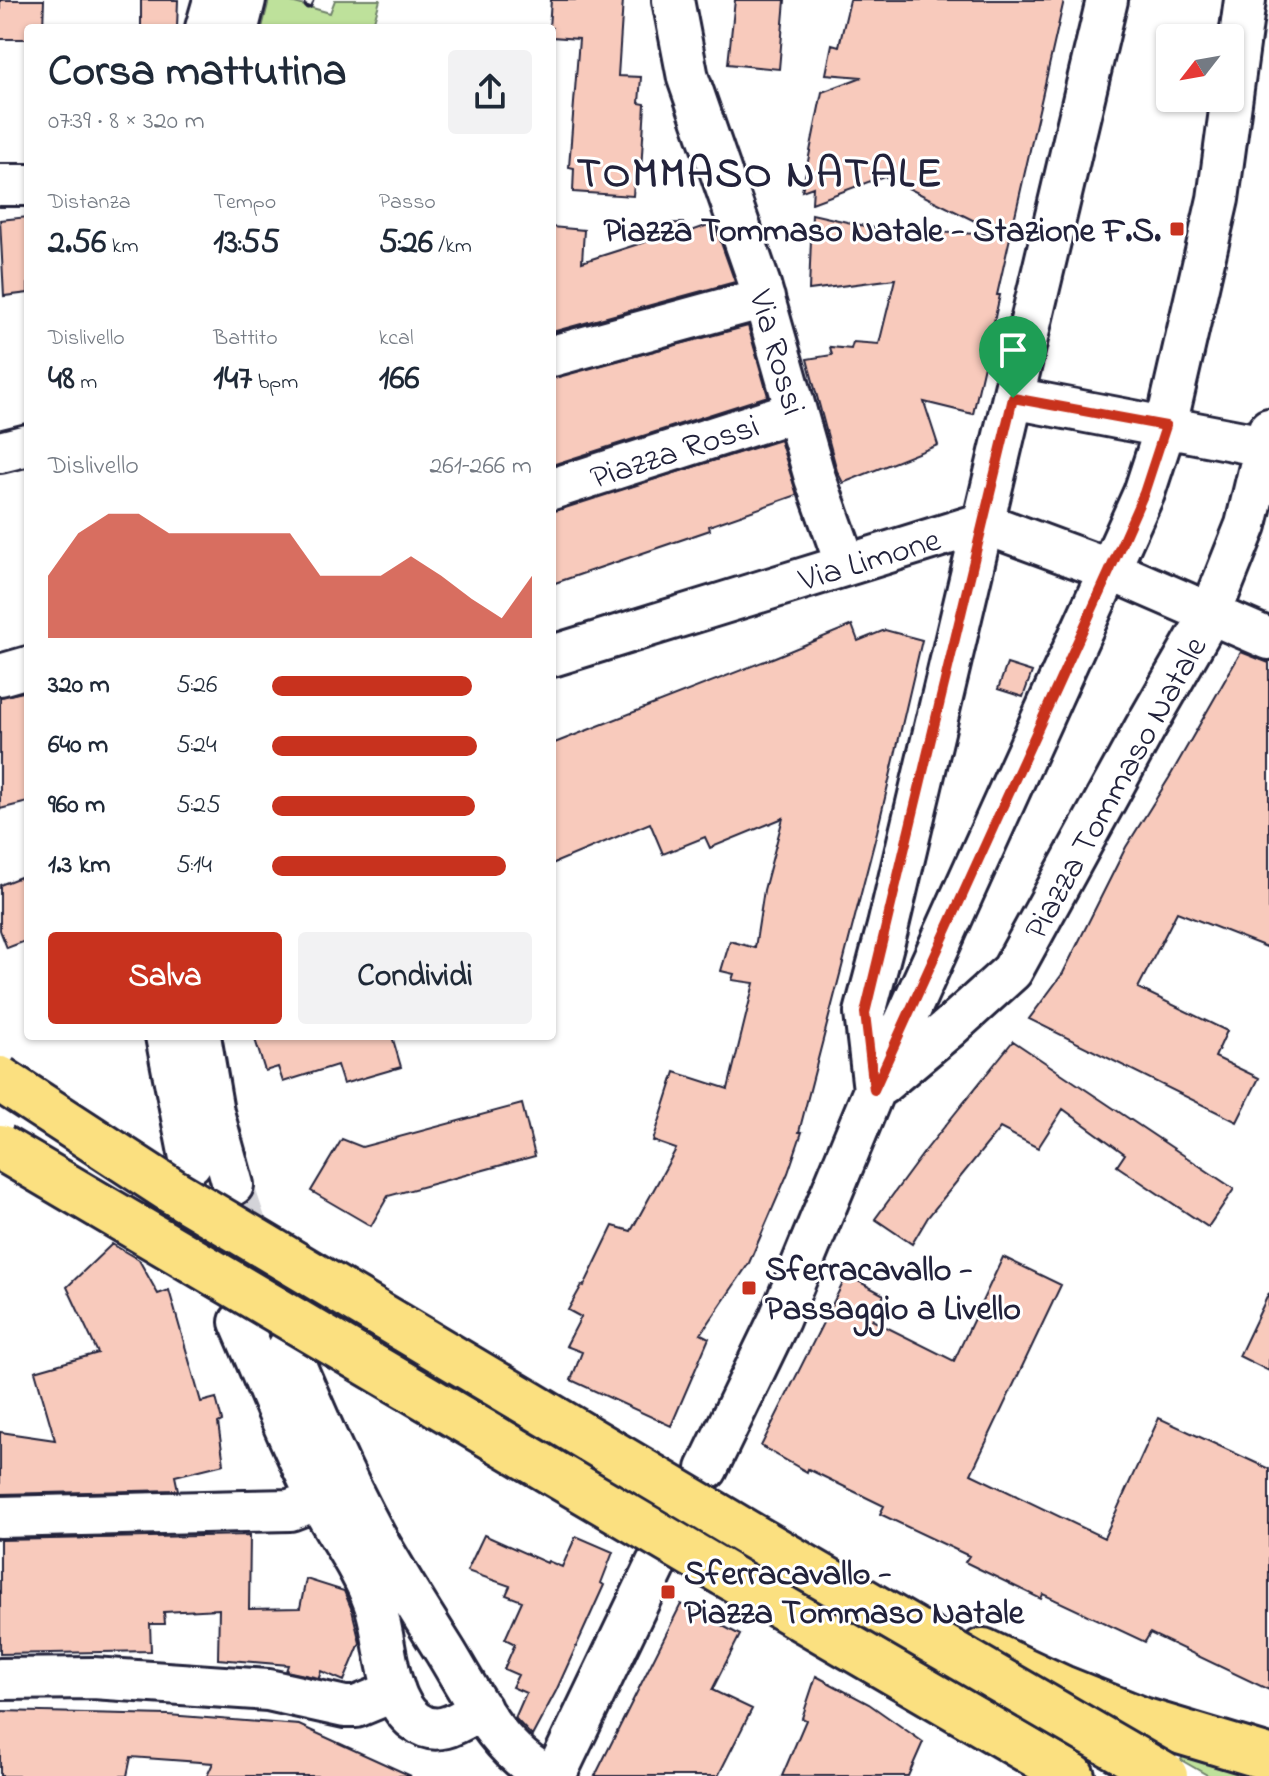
<!DOCTYPE html>
<html lang="it">
<meta charset="utf-8">
<style>
:root{--surface:#fff;--page:#f2f2f3;--text:#1f2937;--muted:#747a83;--accent:#c8321e}
body{margin:0;font-family:"Indie Flower",sans-serif;background:var(--page);color:var(--text);height:100vh;display:flex;flex-direction:column;font-size:30px;white-space:nowrap}
*{box-sizing:border-box;margin:0}
p{font-size:26px;color:var(--muted)}
.icon{flex:none;width:44px;height:44px;fill:none;stroke:currentColor;stroke-width:2;stroke-linecap:round;stroke-linejoin:round}
.map{position:relative;flex:1;overflow:hidden}
.details{position:absolute;left:24px;top:24px;width:532px;height:1016px;display:flex;flex-direction:column;background:var(--surface);border-radius:8px;box-shadow:0 2px 6px #0004}
.details>*{flex:none}
.needle{width:52px;rotate:239deg}
.tools{position:absolute;left:1156px;top:24px;display:grid;gap:16px}
.tools a{display:grid;place-items:center;width:88px;height:88px;border-radius:8px;background:var(--surface);box-shadow:0 2px 6px #0004;font-size:40px}
.pin{position:absolute;display:grid;place-items:center;width:68px;height:68px;color:#fff;margin:-82px -34px;border-radius:50% 50% 50% 0;rotate:-45deg;box-shadow:0 0 8px #0007}
.pin .icon{rotate:45deg}
.round{display:grid;place-items:center;flex:none;width:84px;height:84px;border-radius:8px;background:var(--page)}
.head{display:flex;align-items:center;justify-content:space-between;height:136px;padding:0 24px}
h1{font-size:44px;font-weight:800;line-height:60px}
.stats{display:grid;grid-template-columns:repeat(3,1fr);gap:12px;height:136px;padding:8px 24px}
.stats div{display:grid;align-content:center}
.stats b{font-size:34px;font-weight:800}
.stats small{font-size:22px;font-weight:400}
.stats p{font-size:22px}
.chart{height:224px;padding:16px 24px}
.chart p{display:flex;justify-content:space-between}
.chart svg{width:100%;height:144px;margin-top:8px;fill:var(--accent);opacity:.7}
.button{display:flex;gap:16px;margin-top:auto;padding:16px 24px}
.button a{flex:1;height:92px;border-radius:8px;background:var(--accent);color:#fff;font-size:32px;font-weight:800;line-height:92px;text-align:center}
.button a+a{background:var(--page);color:var(--text)}
ul{padding:0 24px;list-style:none;font-size:26px}
li{display:grid;grid-template-columns:128px 96px 1fr;align-items:center;height:60px}
li i{height:20px;border-radius:10px;background:var(--accent)}
.map>svg:first-child{display:block}
.green{fill:#bee19b;stroke:#70826b;stroke-width:2}
.building{fill:#f8cabc;stroke:#22223b;stroke-width:2}
.lines{fill:none;stroke-linecap:round;stroke-linejoin:round}
.minor-tunnel{stroke:#d3d3d8;stroke-width:40;stroke-dasharray:40 20;stroke-linecap:butt}
.minor-casing{stroke:#22223b;stroke-width:46}
.highway-casing{stroke:#22223b;stroke-width:50}
.minor{stroke:#fff;stroke-width:40}
.highway{stroke:#fbe080;stroke-width:44}
.rail-casing{stroke:#22223b;stroke-width:9}
.rail{stroke:#fff;stroke-width:6;stroke-dasharray:18;stroke-linecap:butt}
.highway-bridge-casing{stroke:#22223b;stroke-width:50;stroke-linecap:butt}
.highway-bridge{stroke:#fbe080;stroke-width:44}
.route-casing{stroke:#fff;stroke-width:16}
.route{stroke:#c8321e;stroke-width:10}
.poi-dot{fill:#c8321e;stroke:#fff;stroke-width:3}
.labels{text-anchor:middle;stroke-width:6;stroke-linejoin:round;paint-order:stroke}
.poi-label{font-size:34px;font-weight:bold;fill:#22223b;stroke:#fff;text-anchor:start}
.street-label{font-size:34px;fill:#22223b;stroke:#fff}
.district-label{font-size:42px;font-weight:bold;letter-spacing:2px;fill:#22223b;stroke:#fff}
</style>
<div class="map">
<svg width="1269" height="1776" viewBox="0 0 1269 1776">
<rect width="100%" height="100%" fill="#fff"/>
<filter id="ink" filterUnits="userSpaceOnUse"><feTurbulence type="fractalNoise" baseFrequency=".0125" numOctaves="2"/><feDisplacementMap in="SourceGraphic" scale="16" xChannelSelector="R" yChannelSelector="G"/><feConvolveMatrix kernelMatrix="1 2 1 2 8 2 1 2 1" color-interpolation-filters="sRGB"/></filter>
<g filter="url(#ink)">
<path class="green" d="M269,0h15l46,13 5,-13h45l-8,28h-110z
M1185,1753l84,23h-60l-28,-16z"/>
<path class="building" d="M0,0h44l-1,28h-15v11h-28z
M141,0h37l-1,28h-36z
M551,0h72l-5,76 23,1 -2,26 6,1 -4,67 -6,-1 -2,26 -60,-4 1,-24 -5,-1 10,-128 -27,-2v-9h-3z
M735,0h50l-6,69 -51,-5z
M850,0h214l-67,295h3l-27,119 -49,-12 14,43 -95,38 -6,-12 -30,-112 25,-4 -2,-8 21,2 2,-7 26,2 16,-65 -86,11 3,-76 70,16 121,5 -119,-59 -72,27 1,-16 -11,4 20,-99 40,-15 -36,-3 6,-30 7,2z
M28,217v76l-24,3 -4,-76z
M683,223l3,10 28,-10 21,59 -183,50v-105l32,3 -2,32 72,-23 -5,-15z
M748,326l20,70 -216,69v-87z
M780,440l17,55 -88,31 1,4 -158,54v-73z
M852,625l6,16 27,-11 37,10 -45,192 -78,300h3l-14,41 -39,90 -48,71 8,4 -38,88 -100,-46 11,-28 -16,-6 15,-29 -13,-7 14,-25 2,1 29,-60 18,5 45,-82 -23,-8 22,-69 53,17 26,-106 -22,-3 2,-6 -13,-3 9,-30 25,7 9,-58 19,-72 -73,30 -5,-11 -42,17 -13,-31 -98,41v-120l223,-87z
M1241,652l28,11v285l-92,-36 -39,76 89,43 -12,26 44,21 -22,44 -208,-103 34,-46 63,-126 43,-69z
M1007,664l25,8 -9,25 -25,-8z
M28,691v111l-28,7v-112z
M28,874v66l-21,8 -7,-18v-45z
M254,1036h138l9,31 -58,17 -6,-19 -54,17 -5,-15 -13,4z
M1013,1041l221,148 -26,38 -91,-61 8,-12 -62,-45 -25,39 -38,-20 -72,89 -16,27 -37,-25 50,-68z
M522,1104l13,52 -147,40 -17,30 -60,-35 31,-52 20,8z
M112,1244l27,16 19,34 11,-4 32,112 15,-4 6,23 -4,2 6,41 -49,12 3,14 -178,4v-62l55,8 -20,-69 63,-18 -31,-66z
M1003,1257l58,28 -90,189 133,64 55,-120 110,51v221l-119,-57 -5,9 -102,-48 -2,5 -76,-37 4,-6 -89,-42 4,-8 -76,-37 -1,3 -46,-26 86,-171 37,20 -12,25 82,41z
M1269,1293v78l-30,-15z
M250,1535l-1,74 51,-1 6,-29 38,12 8,19 8,33 -16,38 -23,-10 -2,7 -33,-7 2,-6 -70,-6 1,-50 -55,3 1,12h-15l1,27 -151,3v-114z
M484,1535l63,28 1,-2 14,6 14,-31 37,16 -12,31 3,2 -48,106 -24,45 -17,-18 11,-25 -14,-6 6,-12 -14,-6 11,-25 -10,-5 17,-38 -16,-6 4,-9 -43,-15z
M681,1604l59,31 -28,55 40,19 -34,67h-123z
M816,1676l53,28 54,38 -15,34h-126l24,-56 -4,-2z
M0,1711l168,4 131,10 112,51h-204l6,-13 -82,-6 -4,19h-127z"/>
<g class="lines">
<path class="minor-tunnel" d="M233,1185l49,144"/>
<defs>
<path id="minor" d="M673,0l15,78 72,207 55,193 31,87
M206,28l8,-28
M238,28l7,-28
M0,185h28
M552,356l212,-58
M1013,398l256,49
M0,452l28,-7
M552,489l244,-78
M552,656l431,-133 127,47 159,69
M0,675l28,-8
M166,1036l25,127
M200,1036l13,76 20,73
M881,1085l68,-57 63,-57 133,-243 65,-113 36,-90 23,-96
M874,1090l-9,-77 23,-87 219,-926
M240,1322c26,59 49,121 79,178 17,34 42,66 55,102 13,34 10,96 41,119 23,18 45,0 66,-12
M288,1348c27,64 54,127 87,188 22,39 46,77 70,115 27,44 54,101 103,125
M707,1469l72,-149 95,-230 270,-597 22,-67 52,-227 27,-199
M0,1517l290,-7 29,-11
M0,1679l93,-1 175,12 77,17h11l39,-16
M555,1776l102,-213"/>
<path id="highway" d="M725,1574l347,202
M983,1651l79,37 80,32 127,38"/>
</defs>
<use href="#minor" class="minor-casing"/>
<use href="#highway" class="highway-casing"/>
<use href="#minor" class="minor"/>
<use href="#highway" class="highway"/>
<defs>
<path id="rail" d="M308,5l2,-5"/>
</defs>
<use href="#rail" class="rail-casing"/>
<use href="#rail" class="rail"/>
<defs>
<path id="highway-bridge" d="M0,1079l172,112 573,341 420,244
M0,1147l725,427"/>
</defs>
<use href="#highway-bridge" class="highway-bridge-casing"/>
<use href="#highway-bridge" class="highway-bridge"/>
</g>
</g>
<g class="lines" filter="url(#ink)">
<defs>
<path id="route" d="M1013,398l153,28 -22,67 -34,77 -236,520 -9,-77z"/>
</defs>
<use href="#route" class="route-casing"/>
<use href="#route" class="route"/>
</g>
<g class="poi-dot">
<rect x="1169" y="221" width="16" height="16" rx="4"/>
<rect x="741" y="1280" width="16" height="16" rx="4"/>
<rect x="660" y="1584" width="16" height="16" rx="4"/>
</g>
<g class="labels">
<g class="poi-label">
<text x="1161" y="241" text-anchor="end">Piazza Tommaso Natale - Stazione F.S.</text>
<text x="765" y="1280">Sferracavallo -<tspan x="765" dy="39">Passaggio a Livello</tspan></text>
<text x="684" y="1584">Sferracavallo -<tspan x="684" dy="39">Piazza Tommaso Natale</tspan></text>
</g>
<g class="street-label">
<text transform="translate(779 352) rotate(74)" y="12">Via Rossi</text>
<text transform="translate(674 450) rotate(-18)" y="12">Piazza Rossi</text>
<text transform="translate(869 558) rotate(-17)" y="12">Via Limone</text>
<text transform="translate(1114 787) rotate(-61)" y="12">Piazza Tommaso Natale</text>
</g>
<g class="district-label">
<text x="760" y="186">TOMMASO NATALE</text>
</g>
</g>
</svg>
<div class="tools">
<a><svg class="needle" viewBox="-14 -14 28 28"><path d="M0-13l5 13h-10z" fill="#e53935"/><path d="M0 13l5-13h-10z" fill="#747a83"/></svg></a>
</div>
<div class="pin" style="left:1013px;top:398px;background:#1e9e55"><svg class="icon" aria-label="arrive" viewBox="0 0 24 24"><path d="M6 21V4h12l-3 4 3 4H6"/></svg></div>
<section class="details">
<div class="head"><div><h1>Corsa mattutina</h1><p>07:39 · 8 × 320 m</p></div><a class="round"><svg class="icon" aria-label="share" viewBox="0 0 24 24"><path d="M12 15V3M7 8l5-5 5 5M5 13v7h14v-7"/></svg></a></div>
<div class="stats">
<div><p>Distanza</p><b>2.56<small> km</small></b></div>
<div><p>Tempo</p><b>13:55</b></div>
<div><p>Passo</p><b>5:26<small> /km</small></b></div>
</div>
<div class="stats">
<div><p>Dislivello</p><b>48<small> m</small></b></div>
<div><p>Battito</p><b>147<small> bpm</small></b></div>
<div><p>kcal</p><b>166</b></div>
</div>
<div class="chart"><p><span>Dislivello</span>261–266 m</p>
<svg viewBox="0 0 160 44" preserveAspectRatio="none"><path d="M0 44V25L10 12L20 6L30 6L40 12L50 12L60 12L70 12L80 12L90 25L100 25L110 25L120 19L130 25L140 32L150 38L160 25V44z"/></svg>
</div>
<ul>
<li><b>320 m</b>5:26<i style="width:77%"></i></li>
<li><b>640 m</b>5:24<i style="width:79%"></i></li>
<li><b>960 m</b>5:25<i style="width:78%"></i></li>
<li><b>1.3 km</b>5:14<i style="width:90%"></i></li>
</ul>
<div class="button"><a>Salva</a><a>Condividi</a></div>
</section>
</div>
